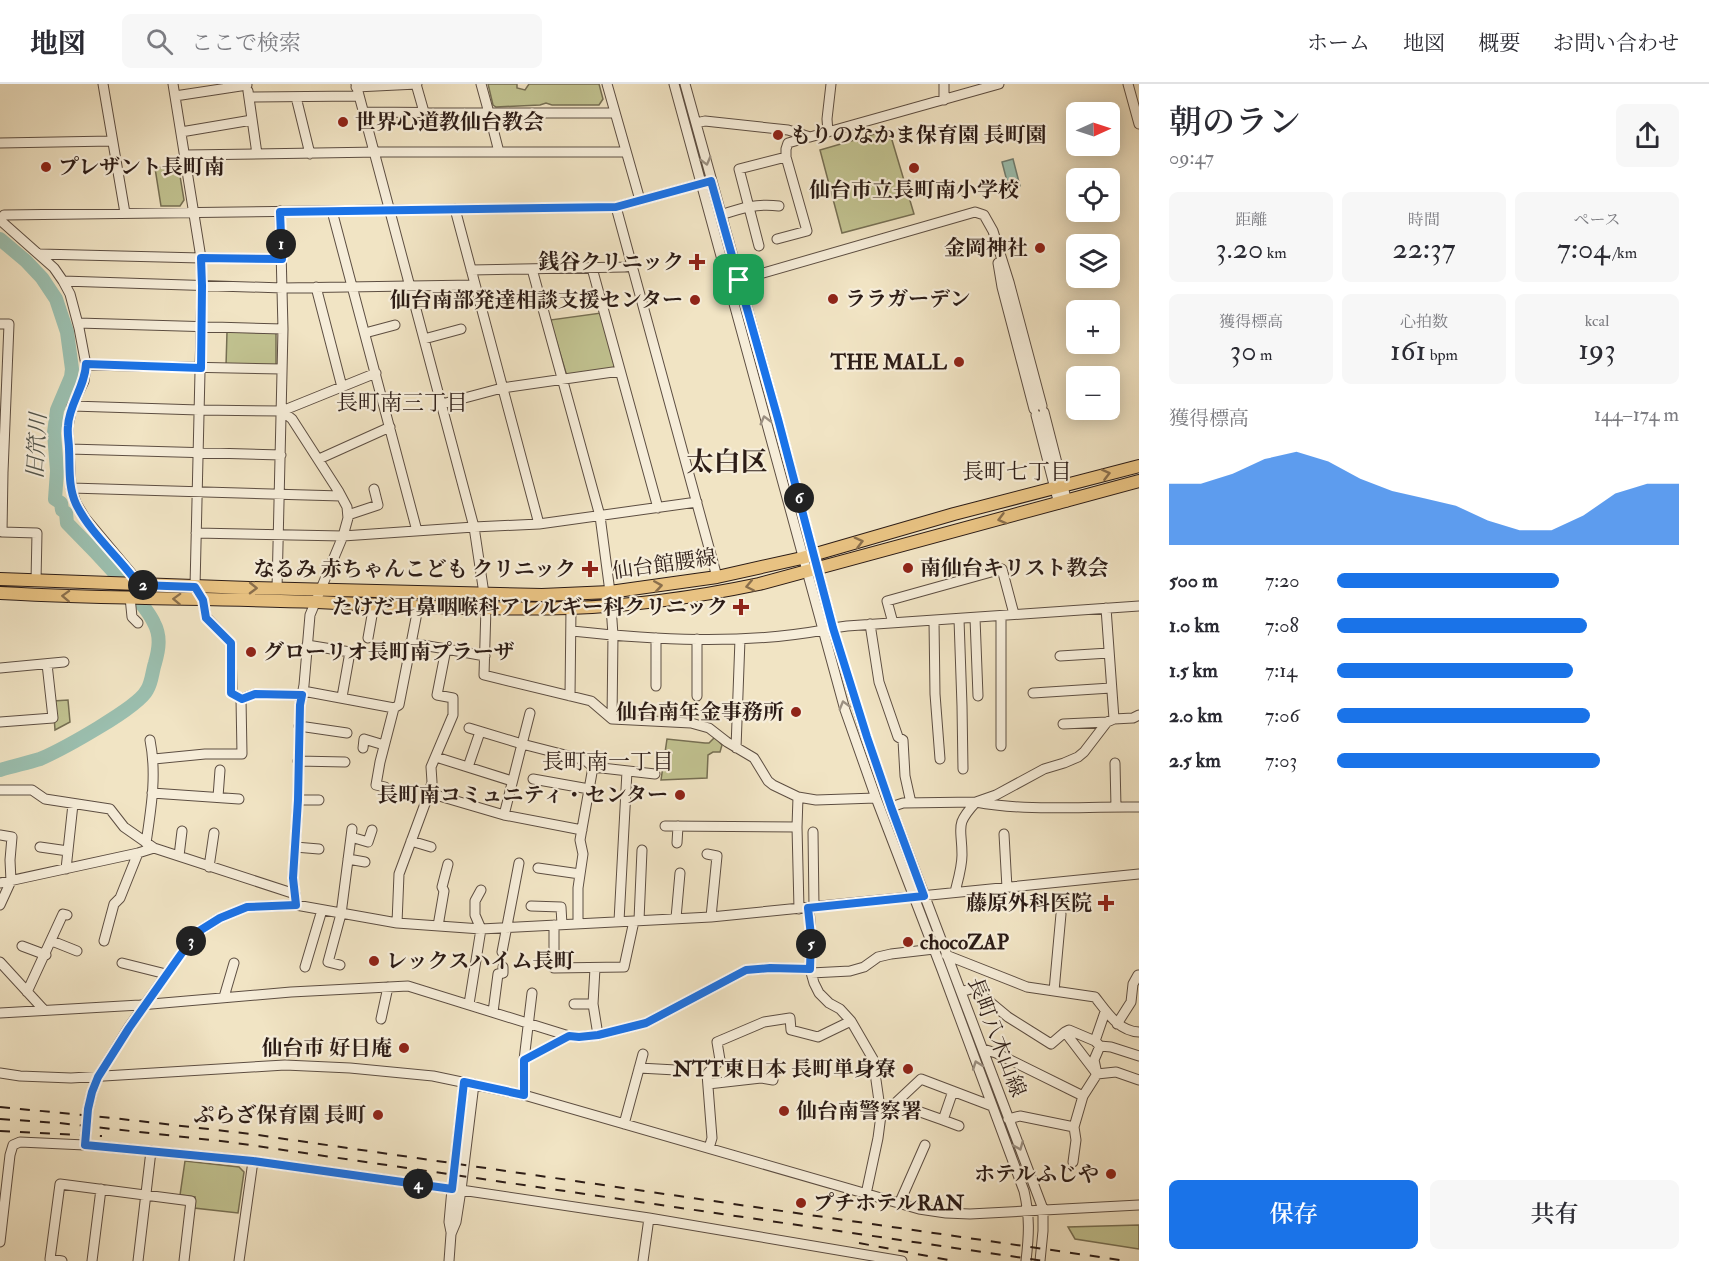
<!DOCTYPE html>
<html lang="ja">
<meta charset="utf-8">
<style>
:root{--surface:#fff;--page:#f7f7f7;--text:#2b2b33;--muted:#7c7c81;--line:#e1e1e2;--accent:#1a73e8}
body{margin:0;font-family:"IM FELL Double Pica","Noto Serif JP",serif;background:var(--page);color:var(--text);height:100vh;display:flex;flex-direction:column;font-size:22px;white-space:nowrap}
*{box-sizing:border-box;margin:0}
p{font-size:20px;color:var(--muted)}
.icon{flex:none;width:33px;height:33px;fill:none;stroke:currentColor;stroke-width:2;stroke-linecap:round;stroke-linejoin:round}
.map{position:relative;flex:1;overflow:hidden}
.drawer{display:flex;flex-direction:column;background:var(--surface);width:570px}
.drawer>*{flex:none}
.needle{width:39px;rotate:87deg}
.controls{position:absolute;left:1066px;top:18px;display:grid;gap:12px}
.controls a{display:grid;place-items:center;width:54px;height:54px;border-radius:9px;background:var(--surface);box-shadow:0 3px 15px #0003;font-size:30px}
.pin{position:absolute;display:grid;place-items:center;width:51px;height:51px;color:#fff;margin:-26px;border-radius:12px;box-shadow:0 3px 9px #0006}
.km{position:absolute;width:30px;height:30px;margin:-15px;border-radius:50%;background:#222;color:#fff;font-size:16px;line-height:30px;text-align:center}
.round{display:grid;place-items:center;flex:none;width:63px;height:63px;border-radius:9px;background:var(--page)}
.headline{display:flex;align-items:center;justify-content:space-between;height:102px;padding:0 30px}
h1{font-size:33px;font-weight:600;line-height:45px}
.metrics{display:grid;grid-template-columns:repeat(3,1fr);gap:9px;height:102px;padding:6px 30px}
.metrics div{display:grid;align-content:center;border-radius:9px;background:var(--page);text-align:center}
.metrics b{font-size:30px;font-weight:600}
.metrics small{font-size:16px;font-weight:400}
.metrics p{font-size:16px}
.chart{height:168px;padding:12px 30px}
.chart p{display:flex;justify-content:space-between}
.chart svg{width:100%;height:108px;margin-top:6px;fill:var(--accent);opacity:.7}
.primary-button{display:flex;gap:12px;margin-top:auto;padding:12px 30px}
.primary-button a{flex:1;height:69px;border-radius:9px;background:var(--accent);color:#fff;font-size:24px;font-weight:600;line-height:69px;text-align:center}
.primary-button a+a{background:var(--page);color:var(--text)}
ul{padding:0 30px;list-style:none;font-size:20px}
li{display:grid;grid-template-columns:96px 72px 1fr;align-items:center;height:45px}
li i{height:15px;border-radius:8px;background:var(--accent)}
header{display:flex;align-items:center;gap:36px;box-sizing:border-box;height:84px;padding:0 30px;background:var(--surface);border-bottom:2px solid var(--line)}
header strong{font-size:28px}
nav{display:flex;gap:33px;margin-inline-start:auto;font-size:21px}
.search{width:420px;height:54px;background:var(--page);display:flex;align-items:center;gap:15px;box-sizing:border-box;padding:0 21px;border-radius:9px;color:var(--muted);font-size:22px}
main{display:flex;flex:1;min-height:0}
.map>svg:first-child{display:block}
.green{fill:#c1c290;stroke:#766f53;stroke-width:1.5}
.water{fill:#9bbfaf;stroke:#6f7e72;stroke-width:1.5}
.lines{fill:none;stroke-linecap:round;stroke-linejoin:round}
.river{stroke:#9bbfaf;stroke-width:14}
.minor-casing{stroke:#5d4e42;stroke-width:11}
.major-casing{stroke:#2c1c16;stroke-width:14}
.minor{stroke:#f6edd9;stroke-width:9}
.major{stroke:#e8c282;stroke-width:12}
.rail{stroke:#2c1c16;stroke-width:2;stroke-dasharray:10 10;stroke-linecap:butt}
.oneway{stroke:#9b8f81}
.oneway2{stroke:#8a6f4c}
.route-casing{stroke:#fff;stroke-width:12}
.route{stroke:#1a73e8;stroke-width:8}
.poi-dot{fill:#8f2418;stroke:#f6edd9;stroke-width:2}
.labels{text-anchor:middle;stroke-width:4.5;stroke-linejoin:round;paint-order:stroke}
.poi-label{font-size:21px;font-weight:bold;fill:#2c1c16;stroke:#f6edd9;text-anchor:end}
.street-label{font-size:21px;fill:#2c1c16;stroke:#f6edd9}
.neighbourhood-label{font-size:22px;fill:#2c1c16;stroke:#f6edd9}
.water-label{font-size:22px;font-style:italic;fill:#53554c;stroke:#f6edd9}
.district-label{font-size:27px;font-weight:bold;fill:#2c1c16;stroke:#f6edd9}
</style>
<header>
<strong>地図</strong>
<div class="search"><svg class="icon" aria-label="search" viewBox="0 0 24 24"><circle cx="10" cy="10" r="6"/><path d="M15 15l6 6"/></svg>ここで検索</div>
<nav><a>ホーム</a><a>地図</a><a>概要</a><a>お問い合わせ</a></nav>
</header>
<main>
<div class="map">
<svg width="1139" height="1177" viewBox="0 0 1139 1177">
<rect width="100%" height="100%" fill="#f1e4c4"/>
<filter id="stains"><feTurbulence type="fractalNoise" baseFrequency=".00333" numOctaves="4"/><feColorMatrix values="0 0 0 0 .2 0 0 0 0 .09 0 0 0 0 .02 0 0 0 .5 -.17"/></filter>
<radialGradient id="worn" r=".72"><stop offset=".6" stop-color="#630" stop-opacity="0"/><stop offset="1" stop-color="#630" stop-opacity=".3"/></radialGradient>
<path class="green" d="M488,0h29v4l8,2 4,-6h70l4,15 -4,6h-47l-6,-2 -6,2 -44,2 -3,-2z
M889,46l25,84 -72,19 -22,-83z
M178,80l6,36 -4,6h-19l-6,-38z
M601,229l14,52 -2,3 -44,7 -3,-2 -16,-53z
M227,248l49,1v33h-50z
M68,616l2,22 -15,8 -2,-29z
M715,653l7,8 -2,7h-7l-5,3 -1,23 -46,2 6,-41 38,4h4z
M185,1077l54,6 5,5 -6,41 -44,-5 1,-11 -15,-2z
M1139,1141v24l-64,-10 -7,-12z"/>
<path class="water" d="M1013,75l7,27 -11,3 -7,-27z"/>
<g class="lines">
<path class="river" d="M0,155l26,22 16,17 14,21 11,33 5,37 -1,8 -14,33 -3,23 3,38 -2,28 6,4 1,7 4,3 1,10c19,19 38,39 57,60 10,12 23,25 30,40 7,13 5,26 1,40 -3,9 -3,19 -8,27 -9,18 -86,60 -107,69 -13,4 -27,7 -40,11"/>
<defs>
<path id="minor" d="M103,0l22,129
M173,0l28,174 1,28 -7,301 8,13 3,17 25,26 1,50 9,6 14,-5 47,1
M356,0l118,443 12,80 -2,68 107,26 21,18 79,4 18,5 18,14 27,16 14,23 5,4 25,12 18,3 60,-2
M416,0l8,28
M481,0l8,29h125
M607,0l33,116
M674,0l171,626 31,88 66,172 82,221c6,26 5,44 2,70
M685,0l93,335 55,209 31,101 27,78 152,402v22l-3,30
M1128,0l11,40
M356,3l61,-3
M248,7l9,63
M175,12l72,-11
M249,13l110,-1
M296,13l14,57
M944,16v-16
M363,28l126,1 10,39
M696,39l9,-2 83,9 22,7 189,-53
M181,48l71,-12
M828,48l-1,-13 4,-35
M0,59l112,-2
M185,71l194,-3h247
M786,73v-8l2,-6 21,-6
M616,123l101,370
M455,125l84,315
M332,127l85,320
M721,131c20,-7 37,-12 58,-9
M0,135l4,-4 612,-8 91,-25
M0,136l54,48 9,13 7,13 9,34 7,37 -2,16 -12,25 -4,21 3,61 5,15 9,15 46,55 8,12
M759,162l-20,-77 47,-12 21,74 -30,8
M40,170l161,4 81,1
M998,179l4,24 32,122
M592,184l66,240
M532,185l68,247 10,76 3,43 -1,84
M471,186l153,-3 8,-1
M739,196l236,-68 9,3 9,16 16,51 33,124
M63,197l220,7 191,-3
M316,203l26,100
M78,239l205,6
M0,240h9l-6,148
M365,249l30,-8
M424,255l37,-10
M86,281l196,4
M442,320l60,-16 118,-17
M72,322l127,4 83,1 94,-38
M282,327l10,8 47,73 8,15 1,11 -5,18 -33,79 -6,70 -4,20 -2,95 -5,78 3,27
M1044,328l23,90
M1036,331l23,89
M69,365l212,6
M319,375l71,-32
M0,388h3l-1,60 35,1 -1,48
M71,404l270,8
M348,431l30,-10 -4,-16
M196,449l147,3 131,-9 65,-3 158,-22
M277,505l6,-260 -3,-118
M130,513l2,20 6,6
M975,534l3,78
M959,535l3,87 1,63
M934,537l1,73 5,65
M893,539l-6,-22 115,-32 12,45
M870,540l9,58 19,55 5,3 2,36 6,27
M833,544l14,-2 292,-20
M572,547c83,9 169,14 252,-1
M368,554l6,-34
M410,559l36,6
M307,561l43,7 -8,45
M1060,572l49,-3
M0,584l64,-6
M656,602v-48
M303,607l91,17 5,-3 17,-87v-12
M1033,609l78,-5
M570,612l1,-88
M697,612v-57
M1114,635l19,-1 6,-3
M0,638l53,-4 -6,-54
M1063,640l44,-2
M299,642l48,7
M469,644l53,16 8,-31
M1001,662v-130
M363,664l1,-9 20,6
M736,664l4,-109
M436,673l76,24
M154,675l51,-5h37l-1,-55
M298,677l47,1
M1115,679l1,44
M468,683l12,-35
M533,695l56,10
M385,703l-9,-2 4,-23 14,-54
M0,706h32l13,9 65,10 14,18 30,21 141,46
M152,709l87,6
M429,709l75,22 78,15
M218,713l2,-27
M798,713l-1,30 2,82
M298,716h21
M891,723l12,-4 73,-1 20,-7 48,-26 20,-6 14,-6 6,-5 23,-30 7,-3 -8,-111
M504,731l18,-71 63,16 8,7 62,7
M665,742l132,1
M813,748l1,75
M1004,750l3,54
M0,751l12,2 -2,23 1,21 -11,24
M351,753l17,5 4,-12
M411,757l20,6
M146,759c5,-34 11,-68 4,-103
M677,759l1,-17
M40,763l28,4
M295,763l24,2
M707,770l10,2 -6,61
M179,772l3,-25
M348,775l17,3
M209,783l5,-34
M538,784l42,6
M66,785l7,-65
M0,799l138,-30 16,-5
M955,808c3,-12 7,-25 7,-37 0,-29 -8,-29 14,-53 53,10 109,4 163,5
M531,822l30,1 1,18
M809,824l2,28 -1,33 4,14 5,10 10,10 11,6 11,12 22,38 8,56 -3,23 -12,56
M676,834l4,-45
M639,836l3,-70
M619,837l8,-150
M397,839l2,-49 30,-81 3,-11 -1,-15 22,-52v-17l-16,-3 9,-46 39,7
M578,840v-36l5,-34 -3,-14 13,-73
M554,841v43l70,-1 10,-46
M438,842l6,-35 -2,-4 6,-23
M52,857l25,10
M104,857l10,-37 6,-6 18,-45
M22,862l24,9
M502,868l17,-89
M946,871l81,32 68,10c12,15 23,34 44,35
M0,878l44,48
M122,879l44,11
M340,881l-12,-3 13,-48 11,-85
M305,883l17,-57
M595,884l-2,36 5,31
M811,889l39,-2 14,-4 14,-10 13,-3 43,-5
M1054,907l7,-77
M27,908l36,-78 4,1
M961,908l12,-4 35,29 43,27 14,-12 32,42 19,-2 23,8
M224,913l10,-34
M469,920l12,-75 -6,-14v-14l6,-11
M574,920h19
M493,928l5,-38 5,-1v-6
M0,929l140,-8 151,-13 117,-6 161,50 10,1 19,-2 48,-12 100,-53 24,-2 40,1
M381,935l7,-32
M1117,940l14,-22 2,-18 5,-9
M1065,948l4,-2 26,11 5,5 11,1 28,9
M1095,957l10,-29
M983,965l13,4 87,43
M524,976l45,-24
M639,984l37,2
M0,989l20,3 51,2 214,-13 65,3 83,8 91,19 395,114 27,4 24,1 169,-9
M708,1000l53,-6 12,2
M524,1011v-35l8,-67
M895,1019l48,17 10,-29
M881,1031l8,-6 32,-30 71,27
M1008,1035l12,-3 54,11
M943,1036l16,6
M624,1040l19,-70
M85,1061l3,-36 4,-17 6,-15 31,-50 67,-94 24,-15 27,-11 49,-2 101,18 84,6 230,-12 428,-43
M709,1064l3,-10 -5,-64 13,-14 -3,-18 47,-20 26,-4 1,12 27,7 33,-16
M1073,1078l3,-22 -2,-13 9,-31 14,-22 -3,-14 6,-14
M461,1106l188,28 253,43
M899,1120l26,-59
M451,1148l-2,-10 3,-33 12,-107
M0,1158l10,-87 3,-10 7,-3 65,3 168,16 199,28
M62,1177l-12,-2 10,-75 131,17 -7,60
M92,1177l9,-72
M138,1177l13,-110
M239,1177l14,-100
M449,1177l2,-27 5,-12 5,-32 13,-106
M643,1177l6,-43"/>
<path id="major" d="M0,495l249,9 293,7 68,-3 107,-15 85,-19 152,-44 185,-48
M0,509c105,6 211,5 317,9 84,4 169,8 253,6 63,-2 127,-11 189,-24l380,-103"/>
</defs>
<use href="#minor" class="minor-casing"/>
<use href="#major" class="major-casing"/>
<use href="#minor" class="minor"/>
<use href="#major" class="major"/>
<path class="rail" d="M0,1023l113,11 138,16 876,127
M0,1035l59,4 170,19 815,119
M0,1047l102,5
M859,1159l95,18"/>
</g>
<defs><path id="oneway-chevron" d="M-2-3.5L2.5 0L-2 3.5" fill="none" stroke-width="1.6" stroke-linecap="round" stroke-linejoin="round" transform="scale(1.5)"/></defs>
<g class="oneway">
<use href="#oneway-chevron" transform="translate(706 77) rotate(75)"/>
<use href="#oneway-chevron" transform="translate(765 336) rotate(-105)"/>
<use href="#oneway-chevron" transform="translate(844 621) rotate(-106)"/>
<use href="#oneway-chevron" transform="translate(977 981) rotate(-110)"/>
<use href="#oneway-chevron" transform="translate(1019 1062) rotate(68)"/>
</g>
<g class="oneway2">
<use href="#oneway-chevron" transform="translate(1106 390) rotate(-14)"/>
<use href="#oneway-chevron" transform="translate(1002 435) rotate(165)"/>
<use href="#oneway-chevron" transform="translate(859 458) rotate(-15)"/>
<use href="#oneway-chevron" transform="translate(658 502) rotate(-9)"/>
<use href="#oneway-chevron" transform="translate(750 502) rotate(168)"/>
<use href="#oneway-chevron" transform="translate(253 504) rotate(1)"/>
<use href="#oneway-chevron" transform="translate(66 512) rotate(-178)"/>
<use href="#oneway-chevron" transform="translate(177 515) rotate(-178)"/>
</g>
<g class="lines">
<defs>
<path id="route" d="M711,97l67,238 55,209 34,109 24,70 33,89 -116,12 3,28 -1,33 -40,-1 -24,2 -100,53 -48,12 -19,2 -10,-1 -45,24v35l-60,-13 -12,107 -199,-28 -168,-16 3,-36 4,-17 6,-15 31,-49 67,-95 24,-15 27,-11 49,-2 -3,-27 5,-78 2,-95 2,-10 -47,-1 -13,5 -11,-6v-50l-25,-25 -3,-18 -8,-13 -56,-2c-19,-27 -49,-52 -63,-81 -8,-17 -6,-36 -7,-55 0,-7 -2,-15 -1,-23 1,-22 17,-39 18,-62l115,4 1,-82 -1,-28 81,1 -2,-47 336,-5z"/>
</defs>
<use href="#route" class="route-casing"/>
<use href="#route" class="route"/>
</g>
<g class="poi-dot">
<circle cx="343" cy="38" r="6"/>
<circle cx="778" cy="51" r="6"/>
<circle cx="46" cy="83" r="6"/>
<circle cx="914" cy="84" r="6"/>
<circle cx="1040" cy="164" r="6"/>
<path d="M694 169h6v6h6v6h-6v6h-6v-6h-6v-6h6z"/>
<circle cx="833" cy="215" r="6"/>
<circle cx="695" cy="216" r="6"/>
<circle cx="959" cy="278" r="6"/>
<circle cx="908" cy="484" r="6"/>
<path d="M587 476h6v6h6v6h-6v6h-6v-6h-6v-6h6z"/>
<path d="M738 514h6v6h6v6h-6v6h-6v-6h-6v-6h6z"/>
<circle cx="251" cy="568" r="6"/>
<circle cx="796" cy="628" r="6"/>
<circle cx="680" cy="711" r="6"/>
<path d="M1103 810h6v6h6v6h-6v6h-6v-6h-6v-6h6z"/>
<circle cx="908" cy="858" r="6"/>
<circle cx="374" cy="877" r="6"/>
<circle cx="404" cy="964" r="6"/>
<circle cx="908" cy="985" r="6"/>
<circle cx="784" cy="1027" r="6"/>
<circle cx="378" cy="1031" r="6"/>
<circle cx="1111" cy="1090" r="6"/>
<circle cx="801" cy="1119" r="6"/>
</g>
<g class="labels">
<g class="poi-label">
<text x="355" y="45" text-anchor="start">世界心道教仙台教会</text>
<text x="790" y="58" text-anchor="start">もりのなかま保育園 長町園</text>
<text x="58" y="90" text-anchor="start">プレザント長町南</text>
<text x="914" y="113" text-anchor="middle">仙台市立長町南小学校</text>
<text x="1028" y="171">金岡神社</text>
<text x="684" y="185">銭谷クリニック</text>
<text x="845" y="222" text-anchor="start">ララガーデン</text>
<text x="683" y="223">仙台南部発達相談支援センター</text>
<text x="947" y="285">THE MALL</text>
<text x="920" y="491" text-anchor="start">南仙台キリスト教会</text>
<text x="576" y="492">なるみ 赤ちゃんこども クリニック</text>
<text x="728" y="530">たけだ耳鼻咽喉科アレルギー科クリニック</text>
<text x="263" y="575" text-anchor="start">グローリオ長町南プラーザ</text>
<text x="784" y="635">仙台南年金事務所</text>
<text x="668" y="718">長町南コミュニティ・センター</text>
<text x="1092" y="826">藤原外科医院</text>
<text x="920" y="865" text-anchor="start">chocoZAP</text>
<text x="386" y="884" text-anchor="start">レックスハイム長町</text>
<text x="392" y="971">仙台市 好日庵</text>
<text x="896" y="992">NTT東日本 長町単身寮</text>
<text x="796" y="1034" text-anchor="start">仙台南警察署</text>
<text x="366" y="1038">ぷらざ保育園 長町</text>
<text x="1099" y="1097">ホテルふじや</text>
<text x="813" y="1126" text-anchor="start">プチホテルRAN</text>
</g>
<g class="street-label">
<text transform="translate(664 480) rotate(-8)" y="7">仙台館腰線</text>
<text transform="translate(997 953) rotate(69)" y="7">長町八木山線</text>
</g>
<g class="neighbourhood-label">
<text x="402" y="326">長町南三丁目</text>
<text x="1017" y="395">長町七丁目</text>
<text x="608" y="685">長町南一丁目</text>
</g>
<g class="water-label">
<text transform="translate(36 362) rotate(-87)" y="8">旧笊川</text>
</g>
<g class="district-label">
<text x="727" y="387">太白区</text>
</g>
</g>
<rect width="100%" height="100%" filter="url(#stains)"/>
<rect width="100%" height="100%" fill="url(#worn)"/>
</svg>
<div class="controls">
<a><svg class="needle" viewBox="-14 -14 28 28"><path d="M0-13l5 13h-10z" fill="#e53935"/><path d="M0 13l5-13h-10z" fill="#7c7c81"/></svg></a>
<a><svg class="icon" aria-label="locate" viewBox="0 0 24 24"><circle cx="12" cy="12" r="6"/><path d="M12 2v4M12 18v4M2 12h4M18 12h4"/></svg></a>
<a><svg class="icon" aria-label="layers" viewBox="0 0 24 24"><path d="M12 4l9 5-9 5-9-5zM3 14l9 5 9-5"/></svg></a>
<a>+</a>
<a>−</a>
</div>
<div class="pin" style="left:739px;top:196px;background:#1e9e55"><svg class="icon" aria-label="arrive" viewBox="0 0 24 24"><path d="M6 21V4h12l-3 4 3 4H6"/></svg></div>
<b class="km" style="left:281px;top:160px">1</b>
<b class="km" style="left:143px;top:501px">2</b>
<b class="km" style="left:191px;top:857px">3</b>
<b class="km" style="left:418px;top:1100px">4</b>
<b class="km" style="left:811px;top:860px">5</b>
<b class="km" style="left:799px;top:414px">6</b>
</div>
<section class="drawer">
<div class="headline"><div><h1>朝のラン</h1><p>09:47</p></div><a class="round"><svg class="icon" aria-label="share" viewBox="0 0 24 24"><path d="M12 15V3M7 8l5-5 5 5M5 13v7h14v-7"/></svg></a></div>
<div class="metrics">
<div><p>距離</p><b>3.20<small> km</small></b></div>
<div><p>時間</p><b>22:37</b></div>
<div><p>ペース</p><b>7:04<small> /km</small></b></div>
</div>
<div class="metrics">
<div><p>獲得標高</p><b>30<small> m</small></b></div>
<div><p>心拍数</p><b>161<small> bpm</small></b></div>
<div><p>kcal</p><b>193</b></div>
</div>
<div class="chart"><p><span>獲得標高</span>144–174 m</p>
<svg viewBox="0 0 160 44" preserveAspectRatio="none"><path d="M0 44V19L10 19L20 15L30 9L40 6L50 10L60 17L70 22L80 25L90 28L100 34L110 38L120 38L130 32L140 23L150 19L160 19V44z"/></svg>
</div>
<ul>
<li><b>500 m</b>7:20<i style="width:65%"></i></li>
<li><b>1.0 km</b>7:08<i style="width:73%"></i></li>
<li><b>1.5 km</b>7:14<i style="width:69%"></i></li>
<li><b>2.0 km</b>7:06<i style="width:74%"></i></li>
<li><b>2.5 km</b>7:03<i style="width:77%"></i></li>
</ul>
<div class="primary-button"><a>保存</a><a>共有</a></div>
</section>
</main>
